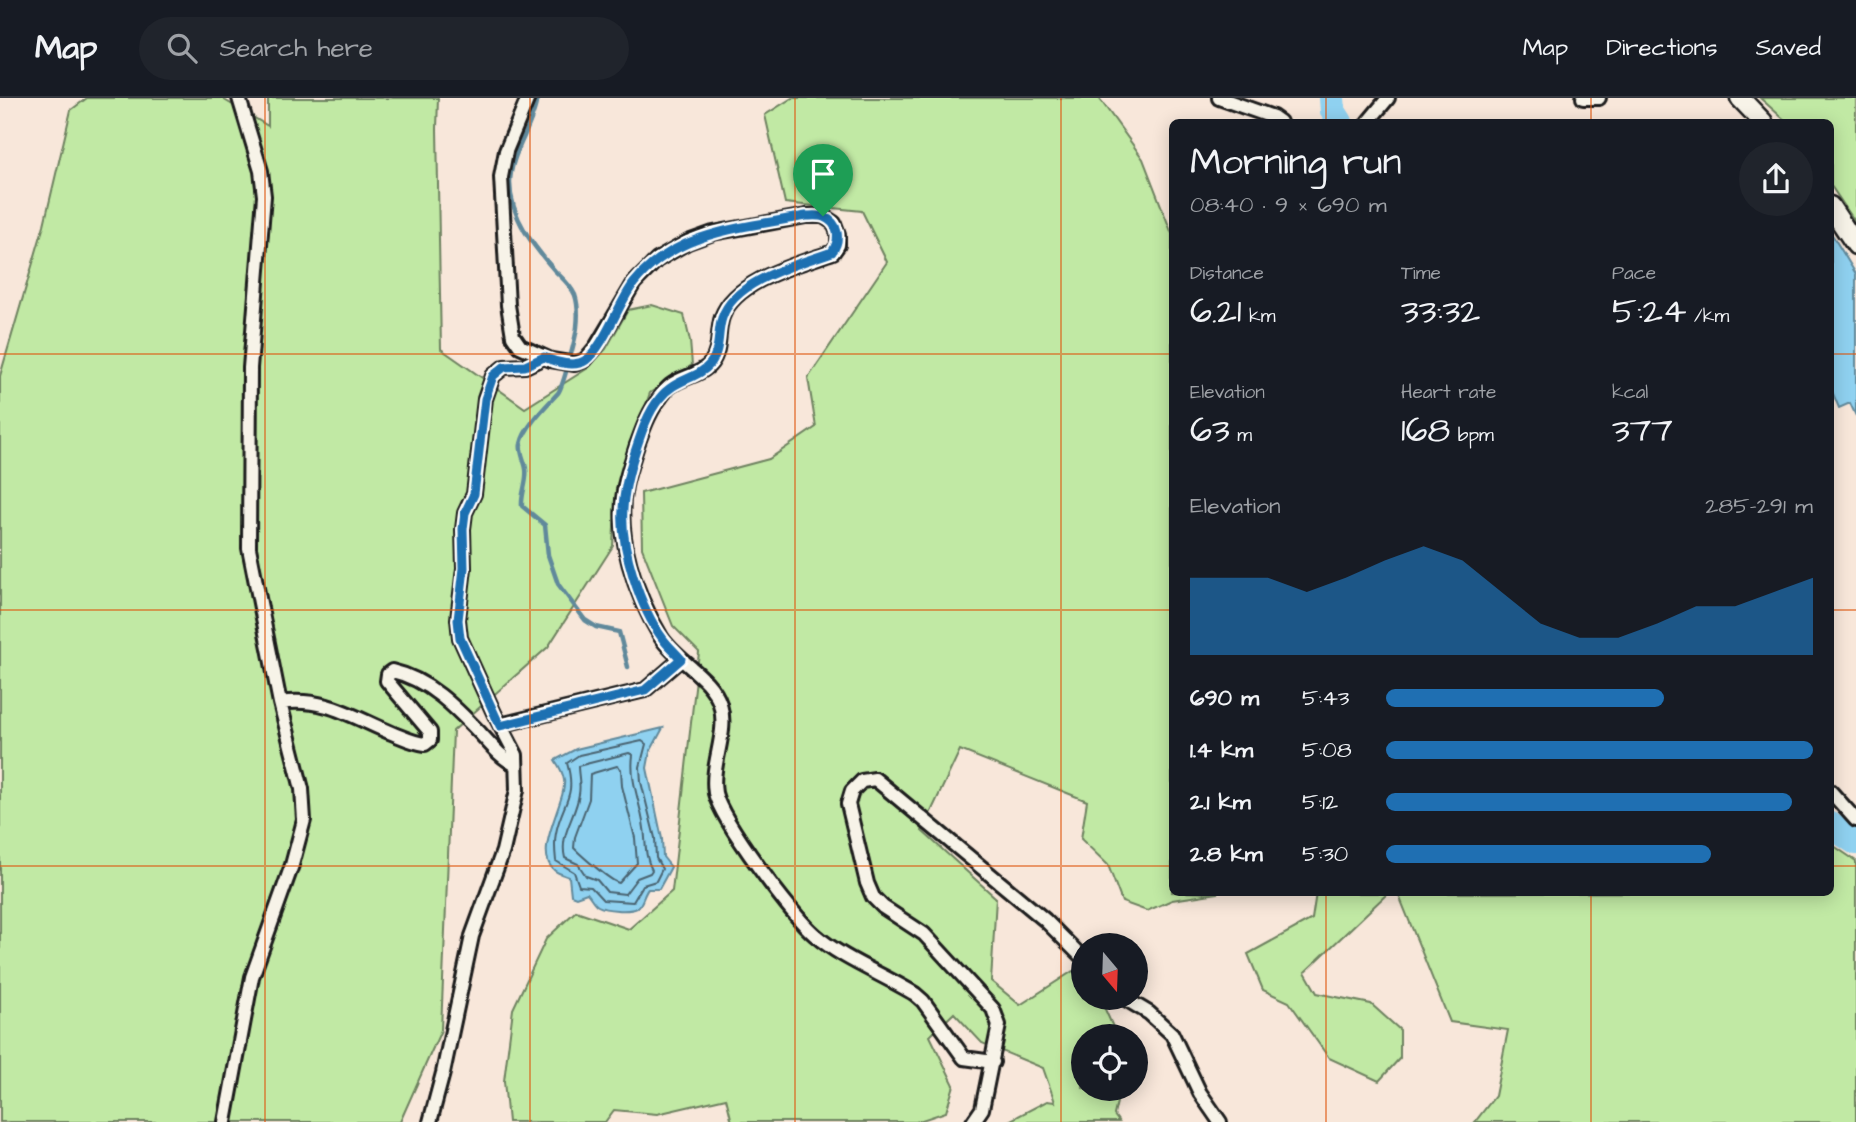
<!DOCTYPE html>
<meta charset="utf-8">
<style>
:root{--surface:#171b24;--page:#20242c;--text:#f1f3f6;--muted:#9ea1a6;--line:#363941;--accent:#1f6fb2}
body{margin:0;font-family:"Architects Daughter",sans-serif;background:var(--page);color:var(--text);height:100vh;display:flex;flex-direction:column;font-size:26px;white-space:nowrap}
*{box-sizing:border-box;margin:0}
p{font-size:23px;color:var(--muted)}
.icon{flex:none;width:38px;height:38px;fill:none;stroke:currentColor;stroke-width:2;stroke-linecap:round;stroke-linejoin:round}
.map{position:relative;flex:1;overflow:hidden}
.details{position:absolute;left:1169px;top:21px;width:665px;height:777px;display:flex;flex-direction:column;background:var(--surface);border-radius:10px;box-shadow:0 4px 18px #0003}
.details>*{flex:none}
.needle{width:46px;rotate:161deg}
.fabs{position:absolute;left:1071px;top:835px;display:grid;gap:14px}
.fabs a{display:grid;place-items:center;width:77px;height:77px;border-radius:50%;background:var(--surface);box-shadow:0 4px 18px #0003;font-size:35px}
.pin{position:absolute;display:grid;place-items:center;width:60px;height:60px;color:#fff;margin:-72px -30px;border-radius:50% 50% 50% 0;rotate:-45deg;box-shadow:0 0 7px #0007}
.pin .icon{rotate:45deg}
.round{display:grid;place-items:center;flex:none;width:74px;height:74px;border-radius:37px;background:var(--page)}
.headline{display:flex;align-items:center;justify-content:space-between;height:119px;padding:0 21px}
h1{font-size:38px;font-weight:600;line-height:52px}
.stats{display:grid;grid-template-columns:repeat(3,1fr);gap:10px;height:119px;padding:7px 21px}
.stats div{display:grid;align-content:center}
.stats b{font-size:35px;font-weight:600}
.stats small{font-size:19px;font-weight:400}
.stats p{font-size:19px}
.chart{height:196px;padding:14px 21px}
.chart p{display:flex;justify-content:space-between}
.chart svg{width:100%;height:126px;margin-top:7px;fill:var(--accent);opacity:.7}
ul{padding:0 21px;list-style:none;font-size:23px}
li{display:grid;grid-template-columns:112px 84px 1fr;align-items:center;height:52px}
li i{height:18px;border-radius:9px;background:var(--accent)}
header{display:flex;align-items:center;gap:42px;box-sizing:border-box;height:98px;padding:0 35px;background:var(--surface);border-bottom:2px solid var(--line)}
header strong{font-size:33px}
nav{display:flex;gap:38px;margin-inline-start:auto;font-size:24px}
.search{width:490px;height:63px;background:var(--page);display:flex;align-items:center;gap:18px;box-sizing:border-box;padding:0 24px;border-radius:38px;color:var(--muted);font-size:26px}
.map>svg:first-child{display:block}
.green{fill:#c1e9a4;stroke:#6e8260;stroke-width:2}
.water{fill:#8fd1f0;stroke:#61899b;stroke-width:2}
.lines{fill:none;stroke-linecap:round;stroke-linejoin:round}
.shore{stroke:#4a6471;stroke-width:2}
.stream{stroke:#61899b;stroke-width:4.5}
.river{stroke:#8fd1f0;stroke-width:26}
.street-casing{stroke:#1c1c1c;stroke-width:18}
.secondary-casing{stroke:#1c1c1c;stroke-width:23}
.street{stroke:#f7f3e8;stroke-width:12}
.secondary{stroke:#f7f3e8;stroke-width:18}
.route-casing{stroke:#fff;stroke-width:14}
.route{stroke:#1f6fb2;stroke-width:9}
.grid{fill:none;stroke:#de560d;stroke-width:2;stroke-opacity:0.55}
</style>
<header>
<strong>Map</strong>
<div class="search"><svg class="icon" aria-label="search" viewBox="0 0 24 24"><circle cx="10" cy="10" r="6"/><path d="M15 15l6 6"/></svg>Search here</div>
<nav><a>Map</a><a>Directions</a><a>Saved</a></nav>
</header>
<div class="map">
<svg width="1856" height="1024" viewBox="0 0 1856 1024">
<rect width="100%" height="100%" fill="#f8e7da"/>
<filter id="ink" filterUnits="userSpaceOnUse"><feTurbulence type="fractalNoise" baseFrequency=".0143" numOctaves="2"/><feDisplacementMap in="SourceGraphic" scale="14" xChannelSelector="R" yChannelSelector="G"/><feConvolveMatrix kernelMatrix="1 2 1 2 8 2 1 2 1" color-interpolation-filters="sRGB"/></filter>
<g filter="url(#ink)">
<path class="green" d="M87,0h134l47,28v-28h170l-1,31 4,220 84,59 63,-40 18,-19 22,-39 24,-5 32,10 6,26 2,24 -42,28 -34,95 -3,58 -65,101 -95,84 -12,299 -41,92h-400v-746l44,-151 27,-115z
M792,0h307l44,61 29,75v658l46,1 -46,7 -25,11 -25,-9 -14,-37 -27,-26 6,-38 -127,-51 -38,81 74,67 -5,83 29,24 53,-34 10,8v19h17l17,38h-34v52l37,1 -6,26 5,7h-112l40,-21 8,1 -12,-34 -61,-25 -28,-30 -24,23 24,49 -8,27 -30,10h-184l-6,-24 -69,16 -43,-4 -9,12h-97l-4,-41 9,-72 33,-70 30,-28 53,18 43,-38 27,-239 -26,-26 -31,-78 -1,-55 128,-34 47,-32 -8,-49 79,-116 -25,-51 -77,-8 -20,-88z
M1760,0h96v125l-25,-37 -1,-64h-43z
M1831,746l25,17v261h-381l20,-26 13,-66 -58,-8 -52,-129 432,-1z
M1316,795h72l-83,79 12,21 54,11 29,26v28l-21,23 -50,-23 -40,-56 -26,-12 -15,-36 64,-35z"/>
<path class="water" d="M1831,135l25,41v142l-6,-13 -11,5 -8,-19z
M663,630l-13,24 -3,16 15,71 1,18 8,10 -12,22h-11c-5,6 -5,15 -11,19 -8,4 -32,2 -39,-2 -5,-3 -7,-9 -11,-13l-11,4 -5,-2 -2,-18c-5,-2 -12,-4 -15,-7 -22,-19 13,-69 10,-90 -1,-8 -5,-14 -9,-20l21,-11z"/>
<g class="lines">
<path class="shore" d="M642,643l4,3 -6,23 1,15 14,56 1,20 6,11 -6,12 -13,4 -10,17 -30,-2 -12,-13 -12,-1 -5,-14 -18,-11c-1,-9 -2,-19 0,-28 6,-31 21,-35 11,-70l12,-8z
M629,655l4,2c-4,30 11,54 12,83 1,12 1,21 7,32l-2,3 -13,5 -12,16 -18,-2 -10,-12 -11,-4 -8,-12 -13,-6c-6,-24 11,-41 14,-64 2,-10 -1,-19 -1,-28z
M617,668l4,3 1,17 13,52 2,25 -18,20c-9,-2 -38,-28 -45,-35l1,-11 14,-38 1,-25z"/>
<path class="stream" d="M537,0c-4,30 -27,55 -27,85 0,34 24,64 45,88 8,8 15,13 20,24 3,9 3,23 2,32 -1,10 -14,60 -19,66 -11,12 -34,34 -37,51 -2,7 4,17 5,25 2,12 -5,24 -4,37l23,19 3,30 10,29 27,36 11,7 23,5 9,35"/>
<path class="river" d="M1332,0l1,13 7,11
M1830,727l26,17"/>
<defs>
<path id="street" d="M528,0l-22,53 -5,26 7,128 5,31 7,10 31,14 24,4 10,-4 11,-13 38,-64 23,-23 31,-18 25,-9 93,-17h17l11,7 4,11v11l-5,7c-34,12 -98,28 -111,65 -5,14 -1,33 -11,46 -10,13 -29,13 -41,23 -4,3 -7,8 -10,12 -11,13 -17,31 -23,47 -4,13 -9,27 -12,41 -10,50 10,108 36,151 15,24 50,39 59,67 9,29 -10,60 -5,89 6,27 77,123 100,142 26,23 69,40 100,59l8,7 41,57 29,4
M1219,0l54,19 7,5
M1583,0h16
M1368,24l20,-24
M280,605c45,-7 74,15 114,31 10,4 20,9 31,10l5,-4v-8l-43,-51 1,-7 4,-3c36,8 63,36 88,62 11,12 21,25 36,32
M500,627l145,-35 36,-31
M1830,693l26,29
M1124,900l25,15 23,21 28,59 20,29
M225,1024l27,-145 40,-112 12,-45 -2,-31 -22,-86 -31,-155 1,-180 14,-172 -3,-25 -22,-73
M430,1024l13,-49 29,-137 31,-85 14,-61 -1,-35 -22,-42 -34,-75 -2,-19 6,-51 -1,-39 2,-16 9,-19 11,-95 8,-23 11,-9 21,-1 19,-9
M973,1024l9,-13 17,-84 -6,-16 -69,-75 -41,-27 -10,-10 -6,-14 -19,-79 4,-13 10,-10 13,-2 170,141 38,38"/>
<path id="secondary" d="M1740,0l23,24
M1830,108l26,39"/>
</defs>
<use href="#street" class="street-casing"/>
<use href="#secondary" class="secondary-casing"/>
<use href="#street" class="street"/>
<use href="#secondary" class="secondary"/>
</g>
</g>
<g class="lines" filter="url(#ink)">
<defs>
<path id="route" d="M806,118c5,0 13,-1 18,1 15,6 17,23 8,35 -33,12 -98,28 -110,66 -5,14 -1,33 -12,46 -13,16 -35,14 -51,35 -12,15 -18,35 -24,53 -6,19 -11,37 -12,57 -3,38 17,99 40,130 5,7 12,13 18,20l-36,31 -145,36 -40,-88 -2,-18 6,-52 -1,-39 2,-16 9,-19 11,-95 8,-23 11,-9 21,-1 19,-9c11,5 31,11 42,3 18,-13 33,-58 48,-77 41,-52 112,-56 172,-67z"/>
</defs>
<use href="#route" class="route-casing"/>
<use href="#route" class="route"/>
</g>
<path class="grid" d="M265,0v1024M530,0v1024M795,0v1024M1061,0v1024M1326,0v24M1591,0v24M0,256h1172M1830,256h26M0,512h1172M1830,512h26M0,768h1172M1830,768h26M1326,794v230M1591,794v230"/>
</svg>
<div class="fabs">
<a><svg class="needle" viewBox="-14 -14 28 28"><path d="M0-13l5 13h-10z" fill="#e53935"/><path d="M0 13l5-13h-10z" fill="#9ea1a6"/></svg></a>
<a><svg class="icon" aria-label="locate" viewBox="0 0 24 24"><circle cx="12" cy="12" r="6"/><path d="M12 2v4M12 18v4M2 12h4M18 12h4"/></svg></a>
</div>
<div class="pin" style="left:823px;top:118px;background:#1e9e55"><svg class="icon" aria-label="arrive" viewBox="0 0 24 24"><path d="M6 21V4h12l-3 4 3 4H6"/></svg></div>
<section class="details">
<div class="headline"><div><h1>Morning run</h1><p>08:40 · 9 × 690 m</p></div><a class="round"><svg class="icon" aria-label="share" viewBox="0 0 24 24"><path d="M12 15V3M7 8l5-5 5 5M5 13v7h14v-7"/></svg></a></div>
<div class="stats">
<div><p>Distance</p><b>6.21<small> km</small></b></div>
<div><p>Time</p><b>33:32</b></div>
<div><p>Pace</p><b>5:24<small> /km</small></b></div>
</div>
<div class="stats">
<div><p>Elevation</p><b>63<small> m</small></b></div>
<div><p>Heart rate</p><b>168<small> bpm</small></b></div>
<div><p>kcal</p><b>377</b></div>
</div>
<div class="chart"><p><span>Elevation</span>285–291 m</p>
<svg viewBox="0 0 160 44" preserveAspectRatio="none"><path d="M0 44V17L10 17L20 17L30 22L40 17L50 11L60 6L70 11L80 22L90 33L100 38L110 38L120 33L130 27L140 27L150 22L160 17V44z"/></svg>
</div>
<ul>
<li><b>690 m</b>5:43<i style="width:65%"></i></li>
<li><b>1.4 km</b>5:08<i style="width:100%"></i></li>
<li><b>2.1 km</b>5:12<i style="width:95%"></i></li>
<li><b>2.8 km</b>5:30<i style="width:76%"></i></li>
</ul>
</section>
</div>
